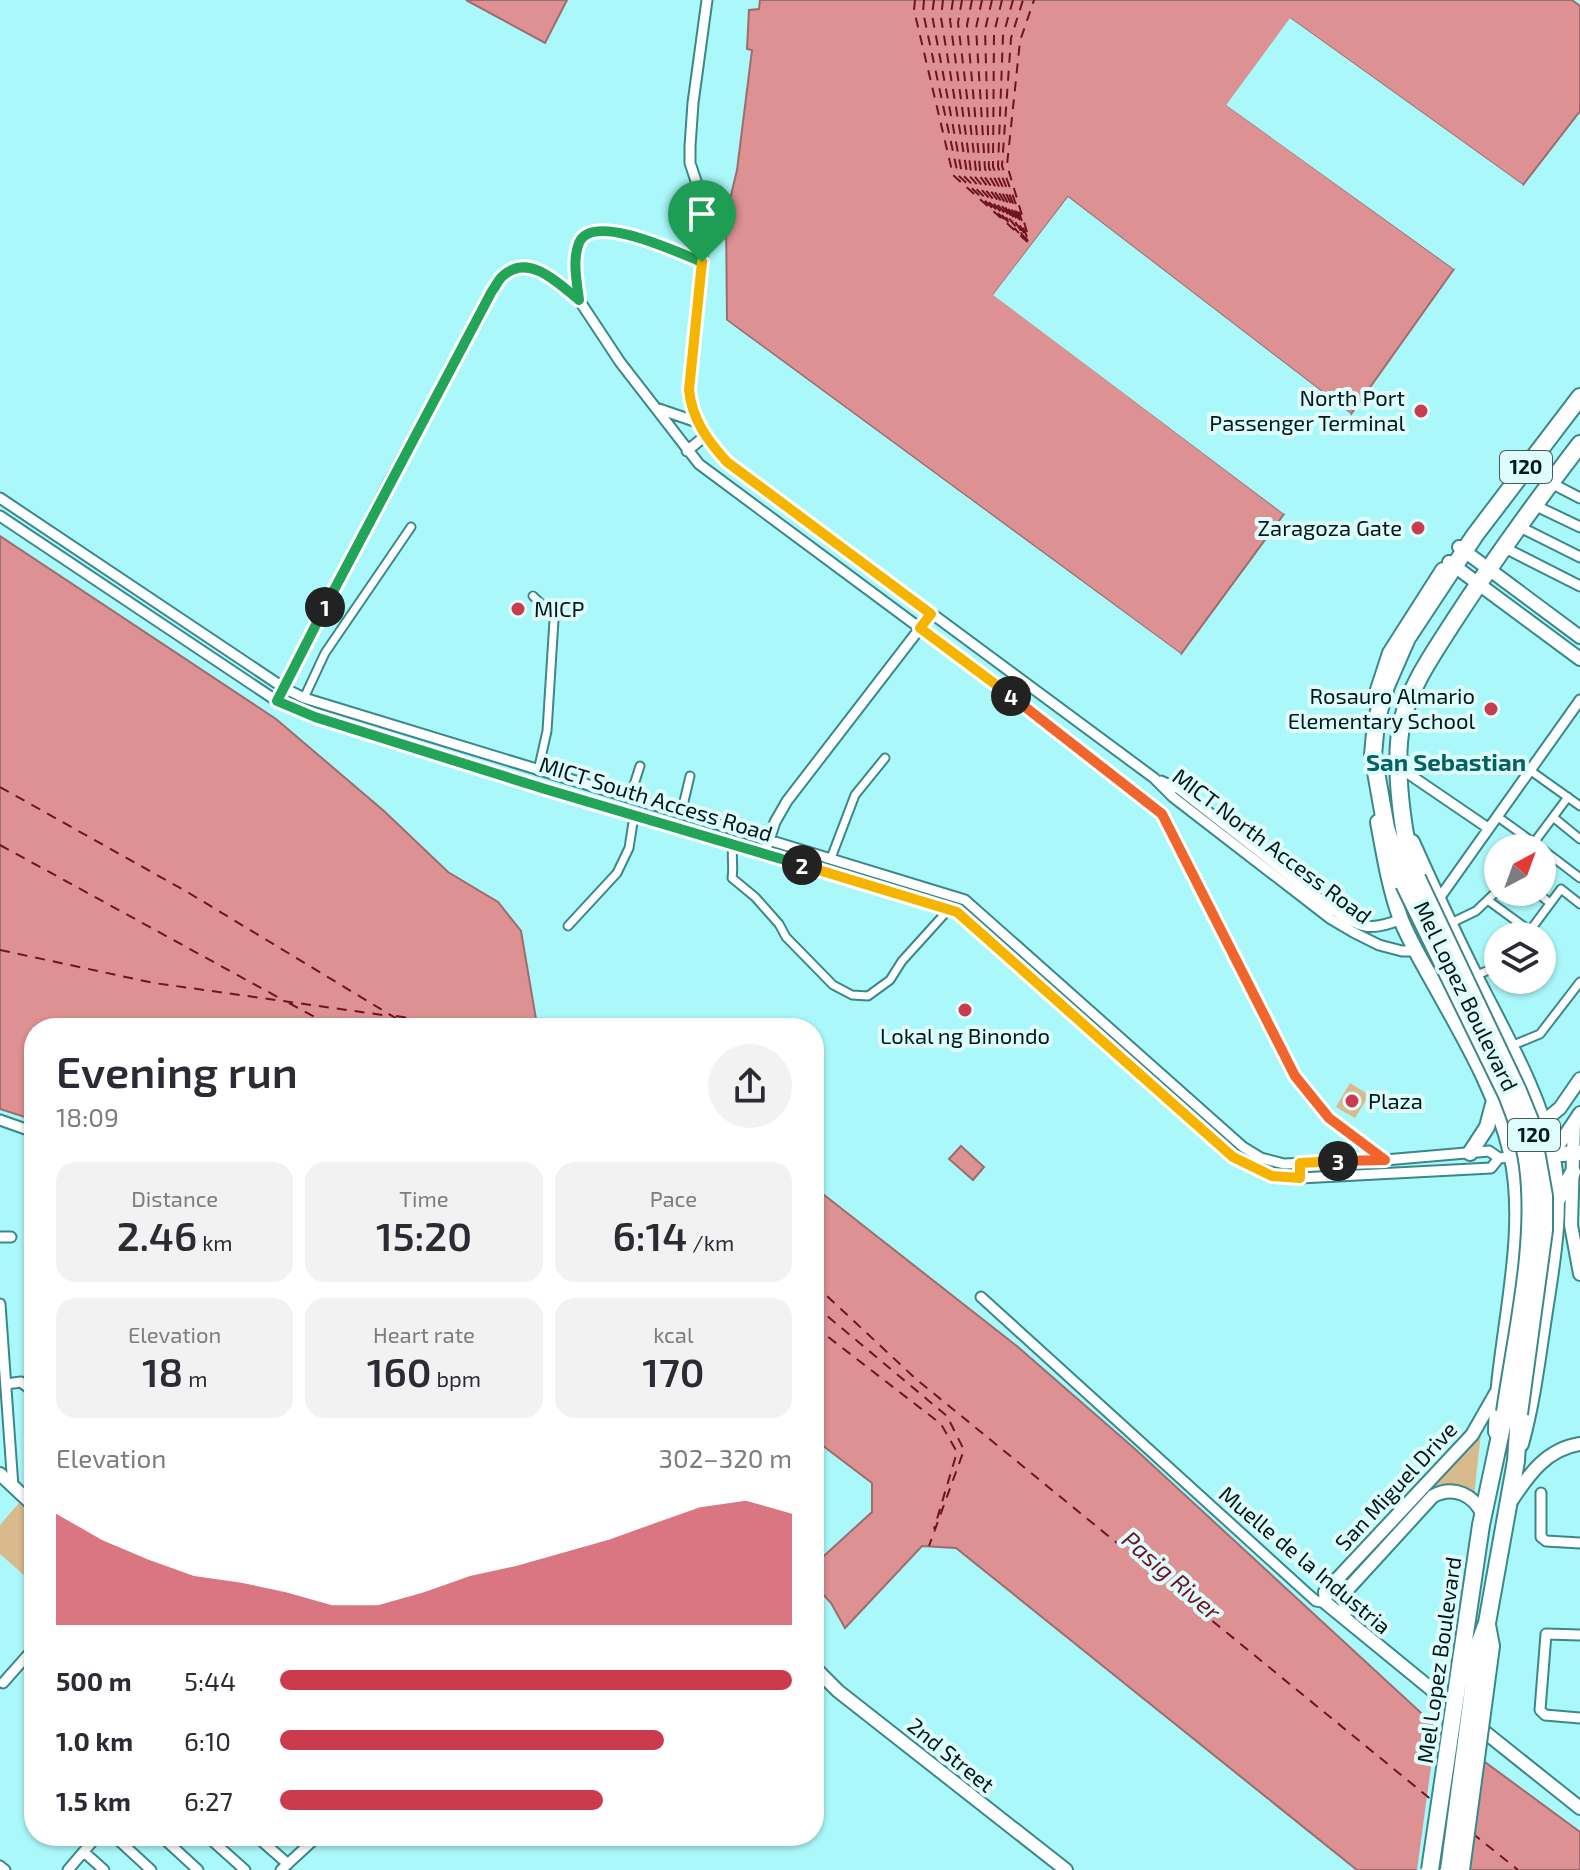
<!DOCTYPE html>
<meta charset="utf-8">
<style>
:root{--surface:#fff;--page:#f2f2f3;--text:#2b2b33;--muted:#7c7c81;--accent:#cb3b4e}
body{margin:0;font-family:"Exo 2",sans-serif;background:var(--page);color:var(--text);height:100vh;display:flex;flex-direction:column;font-size:30px;white-space:nowrap}
*{box-sizing:border-box;margin:0}
p{font-size:26px;color:var(--muted)}
.icon{flex:none;width:44px;height:44px;fill:none;stroke:currentColor;stroke-width:2;stroke-linecap:round;stroke-linejoin:round}
.map{position:relative;flex:1;overflow:hidden}
.panel{position:absolute;left:24px;top:1018px;width:800px;height:828px;display:flex;flex-direction:column;background:var(--surface);border-radius:32px;box-shadow:0 2px 6px #0004}
.panel>*{flex:none}
.needle{width:52px;rotate:41deg}
.tools{position:absolute;left:1484px;top:834px;display:grid;gap:16px}
.tools a{display:grid;place-items:center;width:72px;height:72px;border-radius:50%;background:var(--surface);box-shadow:0 2px 6px #0004;font-size:40px}
.pin{position:absolute;display:grid;place-items:center;width:68px;height:68px;color:#fff;margin:-82px -34px;border-radius:50% 50% 50% 0;rotate:-45deg;box-shadow:0 0 8px #0007}
.pin .icon{rotate:45deg}
.km{position:absolute;width:40px;height:40px;margin:-20px;border-radius:50%;background:#222;color:#fff;font-size:22px;line-height:40px;text-align:center}
.round{display:grid;place-items:center;flex:none;width:84px;height:84px;border-radius:42px;background:var(--page)}
.headline{display:flex;align-items:center;justify-content:space-between;height:136px;padding:0 32px}
h1{font-size:44px;font-weight:600;line-height:60px}
.metrics{display:grid;grid-template-columns:repeat(3,1fr);gap:12px;height:136px;padding:8px 32px}
.metrics div{display:grid;align-content:center;border-radius:20px;background:var(--page);text-align:center}
.metrics b{font-size:40px;font-weight:600}
.metrics small{font-size:22px;font-weight:400}
.metrics p{font-size:22px}
.chart{height:224px;padding:16px 32px}
.chart p{display:flex;justify-content:space-between}
.chart svg{width:100%;height:144px;margin-top:8px;fill:var(--accent);opacity:.7}
ul{padding:0 32px;list-style:none;font-size:26px}
li{display:grid;grid-template-columns:128px 96px 1fr;align-items:center;height:60px}
li i{height:20px;border-radius:10px;background:var(--accent)}
.map>svg:first-child{display:block}
.green{fill:#d8ba8d}
.water{fill:#de9193;stroke:#9c6d6e;stroke-width:2}
.pier{fill:#abf8fa}
.lines{fill:none;stroke-linecap:round;stroke-linejoin:round}
.ferry{stroke:#6f1323;stroke-width:2;stroke-dasharray:10 8;stroke-linecap:butt}
.pedestrian-casing{stroke:#3b888a;stroke-width:11}
.minor-casing{stroke:#3b888a;stroke-width:13}
.tertiary-casing{stroke:#3b888a;stroke-width:16}
.secondary-casing{stroke:#3b888a;stroke-width:18}
.trunk-casing{stroke:#3b888a;stroke-width:20}
.pedestrian{stroke:#fff;stroke-width:7}
.minor{stroke:#fff;stroke-width:9}
.tertiary{stroke:#fff;stroke-width:12}
.secondary{stroke:#fff;stroke-width:14}
.trunk{stroke:#fff;stroke-width:16}
.trunk-bridge-casing{stroke:#3b888a;stroke-width:20;stroke-linecap:butt}
.trunk-bridge{stroke:#fff;stroke-width:16}
.split-1-casing{stroke:#fff;stroke-width:16}
.split-2-casing{stroke:#fff;stroke-width:16}
.split-3-casing{stroke:#fff;stroke-width:16}
.split-4-casing{stroke:#fff;stroke-width:16}
.split-5-casing{stroke:#fff;stroke-width:16}
.split-1{stroke:#22a559;stroke-width:10}
.split-2{stroke:#22a559;stroke-width:10}
.split-3{stroke:#f5b400;stroke-width:10}
.split-4{stroke:#f0652b;stroke-width:10}
.split-5{stroke:#f5b400;stroke-width:10}
.poi-dot{fill:#cb3b4e;stroke:#dffcfc;stroke-width:3}
.labels{text-anchor:middle;stroke-width:8;stroke-linejoin:round;paint-order:stroke}
.shield{fill:#dffcfc;stroke:#445c5c;stroke-width:2}
.shield-label{font-size:20px;font-weight:bold;fill:#011818}
.poi-label{font-size:22px;fill:#011818;stroke:#dffcfc;text-anchor:end}
.street-label{font-size:22px;fill:#011818;stroke:#dffcfc}
.neighbourhood-label{font-size:24px;font-weight:bold;fill:#046264;stroke:#dffcfc}
.water-label{font-size:24px;font-style:italic;fill:#6f1323;stroke:#dffcfc}
</style>
<div class="map">
<svg width="1580" height="1870" viewBox="0 0 1580 1870">
<rect width="100%" height="100%" fill="#abf8fa"/>
<path class="green" d="M1350,1083l19,12 -14,23 -19,-11z
M1481,1433l-7,63c-13,-10 -22,-12 -38,-9l-3,-5z
M19,1503l15,14v67l-34,-30v-29z"/>
<path class="water" d="M466,0h101l-22,43z
M760,0h812l8,6v105l-57,74 -232,-166 -64,86 227,164 -103,145 -283,-217 -74,97 290,220 -103,140 -454,-334 -1,-104 11,-46 15,-120 -5,-1 2,-39 10,-1z
M0,536l276,183 108,92 64,61 50,30 23,29 15,88 6,9h-508v92l-34,-11z
M961,1146l23,21 -11,13 -24,-21z
M814,1187l204,160 117,102 297,274 148,109v38h-223l-401,-322 -34,-2 -77,82 -14,-25 -17,-19v-19l58,-53v-29l-58,-44z"/>
<path class="pier" d="M1290,18l233,167 -3,4 -229,-165 -59,80 225,162 -3,3 -228,-164z
M1068,197l283,217 -3,3 -279,-215 -70,92 287,217 -2,3 -291,-219z
M723,318l458,336 -2,4 -246,-179 -208,-156z
M1437,1722l45,33 -16,115h-49z"/>
<g class="lines">
<path class="ferry" d="M915,0l-1,10 39,165 78,70
M924,0l-1,12 35,163 46,44
M934,0l-2,15 30,159 57,59
M943,0l-2,18 26,155 41,47
M953,0l-3,20 21,152 54,66
M962,0l-4,23 18,148 37,50
M972,0l-5,25 13,145 48,71
M982,0l-6,28 9,141 30,51
M992,0l-7,30 4,138 35,65
M1002,0l-8,33 -1,134 27,55
M1013,0l-10,36 -5,131 32,77
M1022,221l-20,-55 9,-128 12,-38
M1027,232l-20,-67 13,-124 14,-41
M0,787l189,106 223,135
M0,845l283,155
M0,950l154,33 236,33
M289,1003l46,25
M396,1016l74,12
M814,1284l102,95 517,422
M814,1305l133,111 17,34 -35,96
M814,1326l127,98 16,28 -23,77
M1472,1833l46,37"/>
<defs>
<path id="pedestrian" d="M533,596l19,18 2,6 -7,111 -9,40
M304,698l21,-45 86,-126
M1531,771l49,35
M630,797l10,-31
M681,814l9,-38
M1498,817l43,31
M1553,817l27,22
M733,845c-2,12 1,22 -1,33l23,19 24,27 7,13 47,48 19,10 16,1 22,-16 12,-19 48,-53
M1530,848l38,-51
M1542,849l38,29
M831,858l24,-63 30,-37
M1536,892l14,11
M1489,901l41,30
M1449,924l27,-13 22,-21
M568,926l49,-53 12,-25 5,-32
M1526,936l35,-47 19,15
M1475,976l23,-10
M1511,1046l29,-12 40,-52"/>
<path id="minor" d="M707,0l-14,103 -3,43v17l12,36 1,31 -1,32 -13,128c3,29 18,50 38,72l427,316 19,19 158,122 22,13 26,13 23,6h14
M579,300c-2,-19 -7,-39 0,-57 13,-32 100,10 123,19
M656,408l41,14
M687,451l18,-15
M1551,483l29,15
M0,498l284,190 20,10 661,202 278,247 18,11 23,6 101,-4 104,-9 10,7 13,-1
M1534,505l46,22
M0,516l277,185 17,8 251,80 405,119 16,11 267,238 39,19 28,2 191,-10 8,-10
M1518,526l62,31
M1503,547l77,39
M277,701l109,-213 106,-197 12,-16 16,-7h14l17,9 28,23 41,62 79,102 307,228 156,122 133,262 34,42 56,42
M1400,768l88,60
M1161,781l18,8 152,119c29,19 37,25 70,11
M764,855l11,-33 12,-21 144,-187
M1438,900l142,-200
M0,1120l34,12
M0,1237h11
M981,1297l327,297 8,7 10,2
M0,1304l13,183
M6,1384l15,-2 13,10
M1541,1493v44l5,4 34,2
M1580,1635l-34,-1 -6,76 5,5 35,3
M3,1683l31,-35
M114,1836l37,34
M161,1836l37,34
M207,1836l38,34
M256,1836l32,28
M84,1852l20,18
M0,1866l5,4
M68,1870l29,-34
M281,1870l37,-34"/>
<path id="tertiary" d="M1459,547l121,90
M1449,562l131,97
M1543,1122l17,-14 20,-29
M1574,1122l-3,103 9,49
M1552,1155l28,-42
M0,1474l34,32
M1512,1500c17,-26 35,-51 68,-56
M1326,1603l132,108
M1326,1603l-1,-11 147,-157 24,-42
M1344,1618l3,-28 86,-94c21,-11 41,-1 50,19
M814,1667l24,24 228,179
M1476,1725l104,83"/>
<path id="secondary" d="M1375,699l15,-46 53,-83
M1378,822c6,32 11,64 22,95 9,24 24,48 36,70 30,54 61,106 75,166 20,85 -14,191 -15,279
M1412,842c22,49 44,97 68,144 27,53 59,109 72,168 12,55 -1,115 -9,170 -6,40 -11,80 -22,120
M1470,1153l17,-26 6,-23
M1544,1155l36,-2
M1557,1201l16,-29"/>
<path id="trunk" d="M1417,878c-15,-37 -24,-116 -15,-156 8,-36 31,-68 50,-98 40,-62 83,-121 128,-180
M1404,884l-18,-56 -13,-73 3,-33 10,-36 21,-48 68,-103 105,-138
M1481,1525l24,-113
M1487,1623l29,-162 3,-47"/>
</defs>
<use href="#pedestrian" class="pedestrian-casing"/>
<use href="#minor" class="minor-casing"/>
<use href="#tertiary" class="tertiary-casing"/>
<use href="#secondary" class="secondary-casing"/>
<use href="#trunk" class="trunk-casing"/>
<use href="#pedestrian" class="pedestrian"/>
<use href="#minor" class="minor"/>
<use href="#tertiary" class="tertiary"/>
<use href="#secondary" class="secondary"/>
<use href="#trunk" class="trunk"/>
<defs>
<path id="trunk-bridge" d="M1417,878l101,213 13,32 13,73v34l-25,184
M1404,884l103,211c9,23 18,47 21,71 10,78 -12,169 -23,246
M1430,1870l51,-345
M1449,1870l30,-226 8,-21
M1461,1870l30,-224 -4,-21"/>
</defs>
<use href="#trunk-bridge" class="trunk-bridge-casing"/>
<use href="#trunk-bridge" class="trunk-bridge"/>
</g>
<g class="lines">
<defs>
<path id="split-1" d="M325,607l167,-316c4,-5 7,-13 12,-16 26,-22 55,9 75,25 -2,-18 -7,-39 0,-57 13,-32 100,10 123,19"/>
<path id="split-2" d="M325,607l-48,94 38,16 230,72 257,76"/>
<path id="split-3" d="M802,865l155,47 276,245 39,19 28,2v-15l38,-2"/>
<path id="split-4" d="M1011,696l151,118 133,262 34,42 56,42 -47,1"/>
<path id="split-5" d="M702,262l-13,128c3,29 18,50 38,72l204,152 -11,14 91,68"/>
</defs>
<use href="#split-1" class="split-1-casing"/>
<use href="#split-2" class="split-2-casing"/>
<use href="#split-3" class="split-3-casing"/>
<use href="#split-4" class="split-4-casing"/>
<use href="#split-5" class="split-5-casing"/>
<use href="#split-1" class="split-1"/>
<use href="#split-2" class="split-2"/>
<use href="#split-3" class="split-3"/>
<use href="#split-4" class="split-4"/>
<use href="#split-5" class="split-5"/>
</g>
<g class="poi-dot">
<circle cx="1421" cy="411" r="8"/>
<circle cx="1418" cy="528" r="8"/>
<circle cx="518" cy="609" r="8"/>
<circle cx="1491" cy="709" r="8"/>
<circle cx="965" cy="1010" r="8"/>
<circle cx="1352" cy="1101" r="8"/>
</g>
<g class="labels">
<g class="shield">
<rect x="1500" y="451" width="52" height="32" rx="6"/>
<rect x="1508" y="1119" width="52" height="32" rx="6"/>
</g>
<g class="shield-label">
<text x="1526" y="474">120</text>
<text x="1534" y="1142">120</text>
</g>
<g class="poi-label">
<text x="1405" y="406">North Port<tspan x="1405" dy="25">Passenger Terminal</tspan></text>
<text x="1402" y="536">Zaragoza Gate</text>
<text x="534" y="617" text-anchor="start">MICP</text>
<text x="1475" y="704">Rosauro Almario<tspan x="1475" dy="25">Elementary School</tspan></text>
<text x="965" y="1044" text-anchor="middle">Lokal ng Binondo</text>
<text x="1368" y="1109" text-anchor="start">Plaza</text>
</g>
<g class="street-label">
<text transform="translate(656 799) rotate(17)" y="8">MICT South Access Road</text>
<text transform="translate(1272 846) rotate(37)" y="8">MICT North Access Road</text>
<text transform="translate(1466 996) rotate(64)" y="8">Mel Lopez Boulevard</text>
<text transform="translate(1396 1486) rotate(-47)" y="8">San Miguel Drive</text>
<text transform="translate(1305 1560) rotate(40)" y="8">Muelle de la Industria</text>
<text transform="translate(1439 1660) rotate(-82)" y="8">Mel Lopez Boulevard</text>
<text transform="translate(951 1755) rotate(39)" y="8">2nd Street</text>
</g>
<g class="neighbourhood-label">
<text x="1446" y="771">San Sebastian</text>
</g>
<g class="water-label">
<text transform="translate(1171 1576) rotate(41)" y="8">Pasig River</text>
</g>
</g>
</svg>
<div class="tools">
<a><svg class="needle" viewBox="-14 -14 28 28"><path d="M0-13l5 13h-10z" fill="#e53935"/><path d="M0 13l5-13h-10z" fill="#7c7c81"/></svg></a>
<a><svg class="icon" aria-label="layers" viewBox="0 0 24 24"><path d="M12 4l9 5-9 5-9-5zM3 14l9 5 9-5"/></svg></a>
</div>
<div class="pin" style="left:702px;top:262px;background:#1e9e55"><svg class="icon" aria-label="arrive" viewBox="0 0 24 24"><path d="M6 21V4h12l-3 4 3 4H6"/></svg></div>
<b class="km" style="left:325px;top:607px">1</b>
<b class="km" style="left:802px;top:865px">2</b>
<b class="km" style="left:1338px;top:1161px">3</b>
<b class="km" style="left:1011px;top:696px">4</b>
<section class="panel">
<div class="headline"><div><h1>Evening run</h1><p>18:09</p></div><a class="round"><svg class="icon" aria-label="share" viewBox="0 0 24 24"><path d="M12 15V3M7 8l5-5 5 5M5 13v7h14v-7"/></svg></a></div>
<div class="metrics">
<div><p>Distance</p><b>2.46<small> km</small></b></div>
<div><p>Time</p><b>15:20</b></div>
<div><p>Pace</p><b>6:14<small> /km</small></b></div>
</div>
<div class="metrics">
<div><p>Elevation</p><b>18<small> m</small></b></div>
<div><p>Heart rate</p><b>160<small> bpm</small></b></div>
<div><p>kcal</p><b>170</b></div>
</div>
<div class="chart"><p><span>Elevation</span>302–320 m</p>
<svg viewBox="0 0 160 44" preserveAspectRatio="none"><path d="M0 44V10L10 18L20 24L30 29L40 31L50 34L60 38L70 38L80 34L90 29L100 26L110 22L120 18L130 13L140 8L150 6L160 10V44z"/></svg>
</div>
<ul>
<li><b>500 m</b>5:44<i style="width:100%"></i></li>
<li><b>1.0 km</b>6:10<i style="width:75%"></i></li>
<li><b>1.5 km</b>6:27<i style="width:63%"></i></li>
</ul>
</section>
</div>
